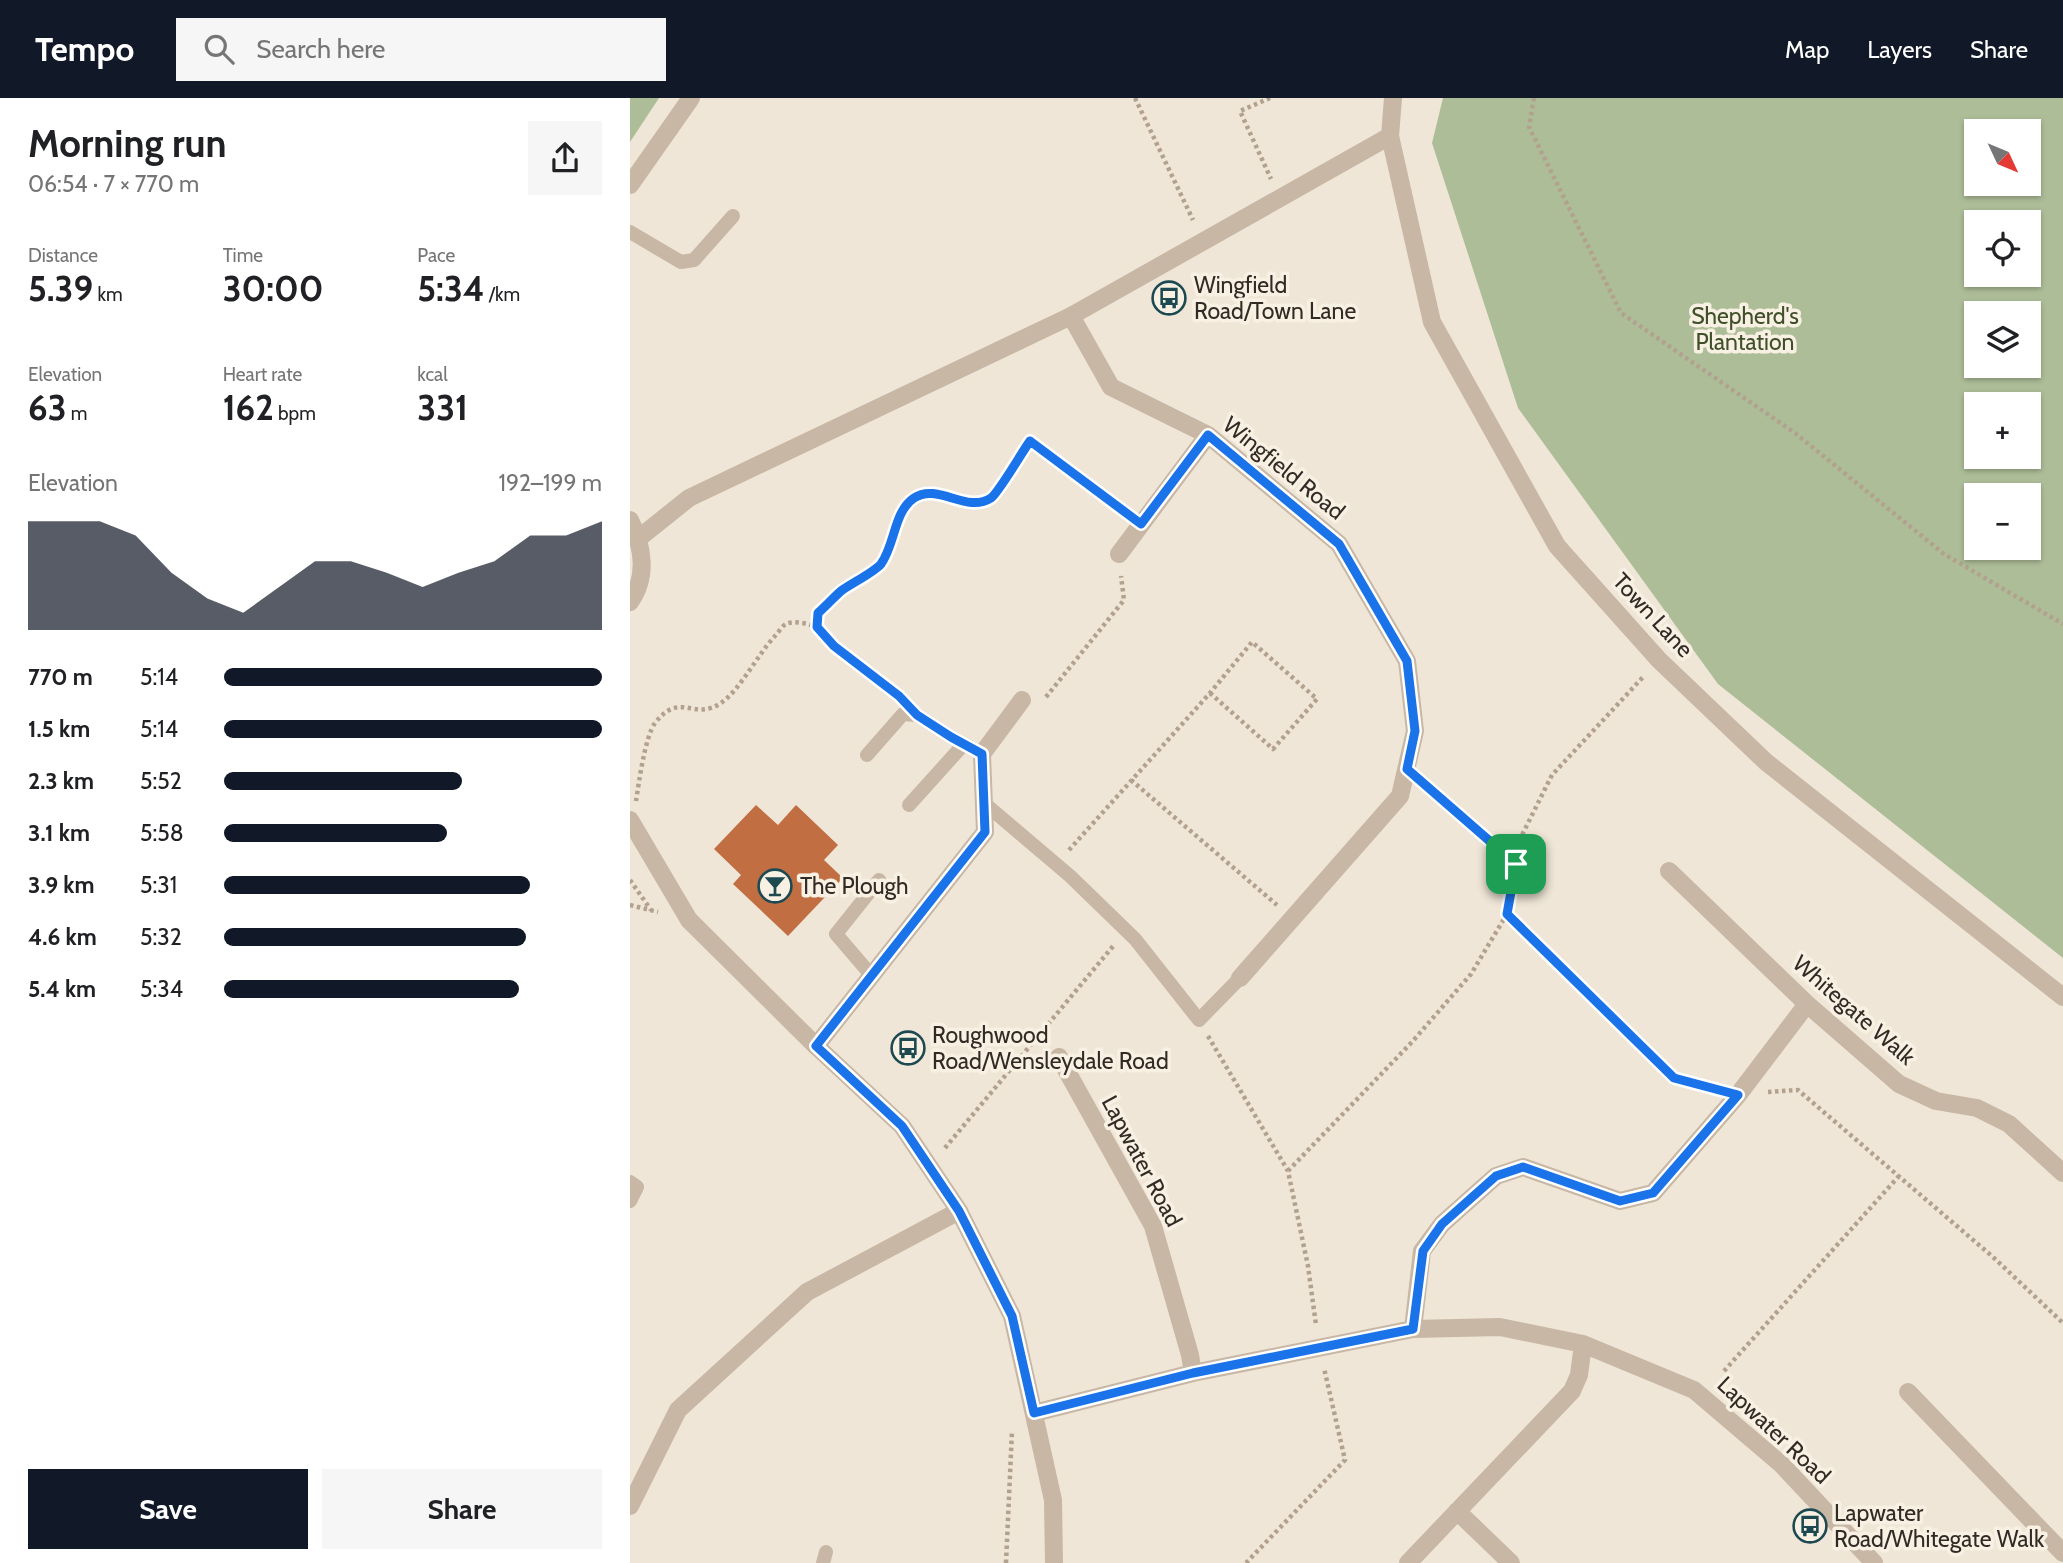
<!DOCTYPE html>
<meta charset="utf-8">
<style>
:root{--surface:#fff;--page:#f6f6f6;--text:#202124;--muted:#757577;--accent:#111827}
body{margin:0;font-family:Cabin,sans-serif;background:var(--page);color:var(--text);height:100vh;display:flex;flex-direction:column;font-size:26px;white-space:nowrap}
*{box-sizing:border-box;margin:0}
p{font-size:23px;color:var(--muted)}
.icon{flex:none;width:38px;height:38px;fill:none;stroke:currentColor;stroke-width:2;stroke-linecap:round;stroke-linejoin:round}
.map{position:relative;flex:1;overflow:hidden}
.side{display:flex;flex-direction:column;background:var(--surface);width:630px}
.side>*{flex:none}
.needle{width:46px;rotate:134deg}
.tools{position:absolute;left:1334px;top:21px;display:grid;gap:14px}
.tools a{display:grid;place-items:center;width:77px;height:77px;border-radius:0px;background:var(--surface);box-shadow:0 2px 5px #0004;font-size:35px}
.pin{position:absolute;display:grid;place-items:center;width:60px;height:60px;color:#fff;margin:-30px;border-radius:14px;box-shadow:0 4px 10px #0006}
.round{display:grid;place-items:center;flex:none;width:74px;height:74px;border-radius:0px;background:var(--page)}
.head{display:flex;align-items:center;justify-content:space-between;height:119px;padding:0 28px}
h1{font-size:38px;font-weight:800;line-height:52px}
.metrics{display:grid;grid-template-columns:repeat(3,1fr);gap:10px;height:119px;padding:7px 28px}
.metrics div{display:grid;align-content:center}
.metrics b{font-size:35px;font-weight:800}
.metrics small{font-size:19px;font-weight:400}
.metrics p{font-size:19px}
.chart{height:196px;padding:14px 28px}
.chart p{display:flex;justify-content:space-between}
.chart svg{width:100%;height:126px;margin-top:7px;fill:var(--accent);opacity:.7}
.action{display:flex;gap:14px;margin-top:auto;padding:14px 28px}
.action a{flex:1;height:80px;border-radius:0px;background:var(--accent);color:#fff;font-size:28px;font-weight:800;line-height:80px;text-align:center}
.action a+a{background:var(--page);color:var(--text)}
ul{padding:0 28px;list-style:none;font-size:23px}
li{display:grid;grid-template-columns:112px 84px 1fr;align-items:center;height:52px}
li i{height:18px;border-radius:9px;background:var(--accent)}
header{display:flex;align-items:center;gap:42px;box-sizing:border-box;height:98px;padding:0 35px;background:var(--accent);color:#fff}
header strong{font-size:33px}
nav{display:flex;gap:38px;margin-inline-start:auto;font-size:24px}
.search{width:490px;height:63px;background:var(--page);display:flex;align-items:center;gap:18px;box-sizing:border-box;padding:0 24px;border-radius:0px;color:var(--muted);font-size:26px}
main{display:flex;flex:1;min-height:0}
.map>svg:first-child{display:block}
.green{fill:#adbd98;fill-rule:evenodd}
.building{fill:#c16e43}
.lines{fill:none;stroke-linecap:round;stroke-linejoin:round}
.path{stroke:#b2a18e;stroke-width:4.5;stroke-dasharray:3.5 3.5;stroke-linecap:butt}
.service{stroke:#c7b7a4;stroke-width:14}
.minor{stroke:#c7b7a4;stroke-width:18}
.tertiary{stroke:#c7b7a4;stroke-width:18}
.route-casing{stroke:#fff;stroke-width:14}
.route{stroke:#1a73e8;stroke-width:9}
.labels{text-anchor:middle;stroke-width:7;stroke-linejoin:round;paint-order:stroke}
.poi-label{font-size:23px;fill:#322a25;stroke:#f8f0e2;text-anchor:start}
.park-label{font-size:23px;fill:#3e4f2a;stroke:#f8f0e2}
.street-label{font-size:23px;fill:#322a25;stroke:#f8f0e2}
</style>
<header>
<strong>Tempo</strong>
<div class="search"><svg class="icon" aria-label="search" viewBox="0 0 24 24"><circle cx="10" cy="10" r="6"/><path d="M15 15l6 6"/></svg>Search here</div>
<nav><a>Map</a><a>Layers</a><a>Share</a></nav>
</header>
<main>
<section class="side">
<div class="head"><div><h1>Morning run</h1><p>06:54 · 7 × 770 m</p></div><a class="round"><svg class="icon" aria-label="share" viewBox="0 0 24 24"><path d="M12 15V3M7 8l5-5 5 5M5 13v7h14v-7"/></svg></a></div>
<div class="metrics">
<div><p>Distance</p><b>5.39<small> km</small></b></div>
<div><p>Time</p><b>30:00</b></div>
<div><p>Pace</p><b>5:34<small> /km</small></b></div>
</div>
<div class="metrics">
<div><p>Elevation</p><b>63<small> m</small></b></div>
<div><p>Heart rate</p><b>162<small> bpm</small></b></div>
<div><p>kcal</p><b>331</b></div>
</div>
<div class="chart"><p><span>Elevation</span>192–199 m</p>
<svg viewBox="0 0 160 44" preserveAspectRatio="none"><path d="M0 44V6L10 6L20 6L30 11L40 24L50 33L60 38L70 29L80 20L90 20L100 24L110 29L120 24L130 20L140 11L150 11L160 6V44z"/></svg>
</div>
<ul>
<li><b>770 m</b>5:14<i style="width:100%"></i></li>
<li><b>1.5 km</b>5:14<i style="width:100%"></i></li>
<li><b>2.3 km</b>5:52<i style="width:63%"></i></li>
<li><b>3.1 km</b>5:58<i style="width:59%"></i></li>
<li><b>3.9 km</b>5:31<i style="width:81%"></i></li>
<li><b>4.6 km</b>5:32<i style="width:80%"></i></li>
<li><b>5.4 km</b>5:34<i style="width:78%"></i></li>
</ul>
<div class="action"><a>Save</a><a>Share</a></div>
</section>
<div class="map">
<svg width="1433" height="1465" viewBox="0 0 1433 1465">
<rect width="100%" height="100%" fill="#efe6d7"/>
<path class="green" d="M0,0h29l-29,44z
M813,0h620v860l-345,-274 -200,-276 -86,-265zM1346,33h52v53h-52zM1346,124h52v53h-52zM1346,215h52v53h-52zM1346,306h52v53h-52zM1346,397h52v53h-52z"/>
<path class="building" d="M126,707l22,20 18,-20 42,40 -14,15 19,18 -55,58 -55,-52 8,-9 -27,-26z"/>
<g class="lines">
<path class="path" d="M505,0l58,122
M640,0l-30,13 31,68
M904,0l-5,29 92,186 174,120 149,121 119,70
M267,597c-29,-21 -56,-41 -80,-68l1,-14c8,-7 15,-15 23,-22 11,-8 32,-18 39,-27 15,-19 14,-54 34,-66 24,-16 52,16 77,0 8,-6 31,-46 39,-57l93,70
M416,599l78,-97 -3,-24
M501,682l146,125
M794,686l92,79
M6,703c3,-19 9,-64 19,-78 26,-33 38,-1 66,-20 19,-13 37,-49 54,-67 3,-3 7,-10 11,-12 9,-4 22,0 31,3
M439,752l141,-157 42,-51 65,57 -44,50 -63,-56
M0,782l21,30
M0,807l28,7
M877,816l167,164 40,11
M578,938l80,135 20,95 8,59
M1138,994l30,-2 195,167 70,66
M315,1050l169,-203
M658,1073l124,-129 59,-68 36,-60 13,-75 32,-64 92,-99
M1094,1273l175,-195
M376,1465l6,-132
M616,1465l99,-103 -21,-92"/>
<path class="service" d="M0,134l51,30 13,-2 39,-44
M237,657l36,-41 14,1 34,22 31,17
M354,705l86,73 65,63 64,81 41,-42
M279,707l55,-61
M241,877l-35,-41 43,-54
M0,1084l7,5 -7,14
M193,1465l3,-11"/>
<path class="minor" d="M441,218l40,71 97,48 131,109 68,117 8,70 -15,65 -160,182
M489,456l89,-119
M1039,773l138,133 92,80 37,17 41,7 32,16 54,49
M186,948l169,-214 -3,-78 40,-54
M429,959l94,169 37,129 3,18
M783,1231l9,-78 20,-27 54,-48 27,-9 97,34 33,-8 85,-98 69,-91
M1278,1294l155,161
M404,1315l159,-40 220,-44 87,-2 83,17 111,46 88,75 92,98
M0,1408l48,-96 129,-118 152,-81
M827,1413l54,52
M778,1465l164,-172 7,-16 4,-31"/>
<path class="tertiary" d="M763,0l-3,38 42,186 125,224 102,114 107,102 297,235
M0,87l61,-87
M0,422c13,26 18,57 0,82
M9,440l50,-40 382,-182 319,-180
M0,722l59,100 127,126 86,80 57,85 53,105 41,184 1,63"/>
</g>
<g class="lines">
<defs>
<path id="route" d="M578,337l131,109 68,117 8,70 -8,38 109,95 -9,50 167,164 64,17 -85,98 -33,8 -97,-34 -27,9 -54,48 -19,27 -10,78 -220,44 -159,40 -22,-97 -53,-105 -57,-85 -86,-80 169,-214 -3,-78 -31,-17 -34,-22 -18,-19 -65,-50 -17,-19 1,-14c8,-7 15,-15 23,-22 11,-8 32,-18 40,-27 14,-19 13,-53 33,-66 24,-16 52,16 77,0 8,-6 31,-46 39,-57l111,83z"/>
</defs>
<use href="#route" class="route-casing"/>
<use href="#route" class="route"/>
</g>
<defs>
<symbol id="bus-ring" viewBox="-11 -11 22 22"><circle r="9.5" fill="#f8f0e2" stroke="#1d4951" stroke-width="1.5"/><path d="M-5-6H5V4H4V6H2V4H-2V6H-4V4H-5ZM-3.5-4V0h7V-4ZM-3.5 1.2v1.5H-2V1.2ZM2 1.2v1.5H3.5V1.2Z" fill="#1d4951"/></symbol>
<symbol id="bar-ring" viewBox="-11 -11 22 22"><circle r="9.5" fill="#f8f0e2" stroke="#1d4951" stroke-width="1.5"/><path d="M-6-5H6L.8 .8V4.5H3.5V6h-7V4.5H-.8V.8Z" fill="#1d4951"/></symbol>
</defs>
<g fill-rule="evenodd">
<use href="#bus-ring" x="520" y="181" width="38" height="38"/>
<use href="#bar-ring" x="126" y="769" width="38" height="38"/>
<use href="#bus-ring" x="259" y="931" width="38" height="38"/>
<use href="#bus-ring" x="1161" y="1409" width="38" height="38"/>
</g>
<g class="labels">
<g class="poi-label">
<text x="564" y="195">Wingfield<tspan x="564" dy="26">Road/Town Lane</tspan></text>
<text x="170" y="796">The Plough</text>
<text x="302" y="945">Roughwood<tspan x="302" dy="26">Road/Wensleydale Road</tspan></text>
<text x="1204" y="1423">Lapwater<tspan x="1204" dy="26">Road/Whitegate Walk</tspan></text>
</g>
<g class="park-label">
<text x="1115" y="226">Shepherd's<tspan x="1115" dy="26">Plantation</tspan></text>
</g>
<g class="street-label">
<text transform="translate(654 370) rotate(39)" y="8">Wingfield Road</text>
<text transform="translate(1023 517) rotate(47)" y="8">Town Lane</text>
<text transform="translate(1224 912) rotate(41)" y="8">Whitegate Walk</text>
<text transform="translate(512 1063) rotate(62)" y="8">Lapwater Road</text>
<text transform="translate(1144 1332) rotate(43)" y="8">Lapwater Road</text>
</g>
</g>
</svg>
<div class="tools">
<a><svg class="needle" viewBox="-14 -14 28 28"><path d="M0-13l5 13h-10z" fill="#e53935"/><path d="M0 13l5-13h-10z" fill="#757577"/></svg></a>
<a><svg class="icon" aria-label="locate" viewBox="0 0 24 24"><circle cx="12" cy="12" r="6"/><path d="M12 2v4M12 18v4M2 12h4M18 12h4"/></svg></a>
<a><svg class="icon" aria-label="layers" viewBox="0 0 24 24"><path d="M12 4l9 5-9 5-9-5zM3 14l9 5 9-5"/></svg></a>
<a>+</a>
<a>−</a>
</div>
<div class="pin" style="left:886px;top:766px;background:#1e9e55"><svg class="icon" aria-label="arrive" viewBox="0 0 24 24"><path d="M6 21V4h12l-3 4 3 4H6"/></svg></div>
</div>
</main>
